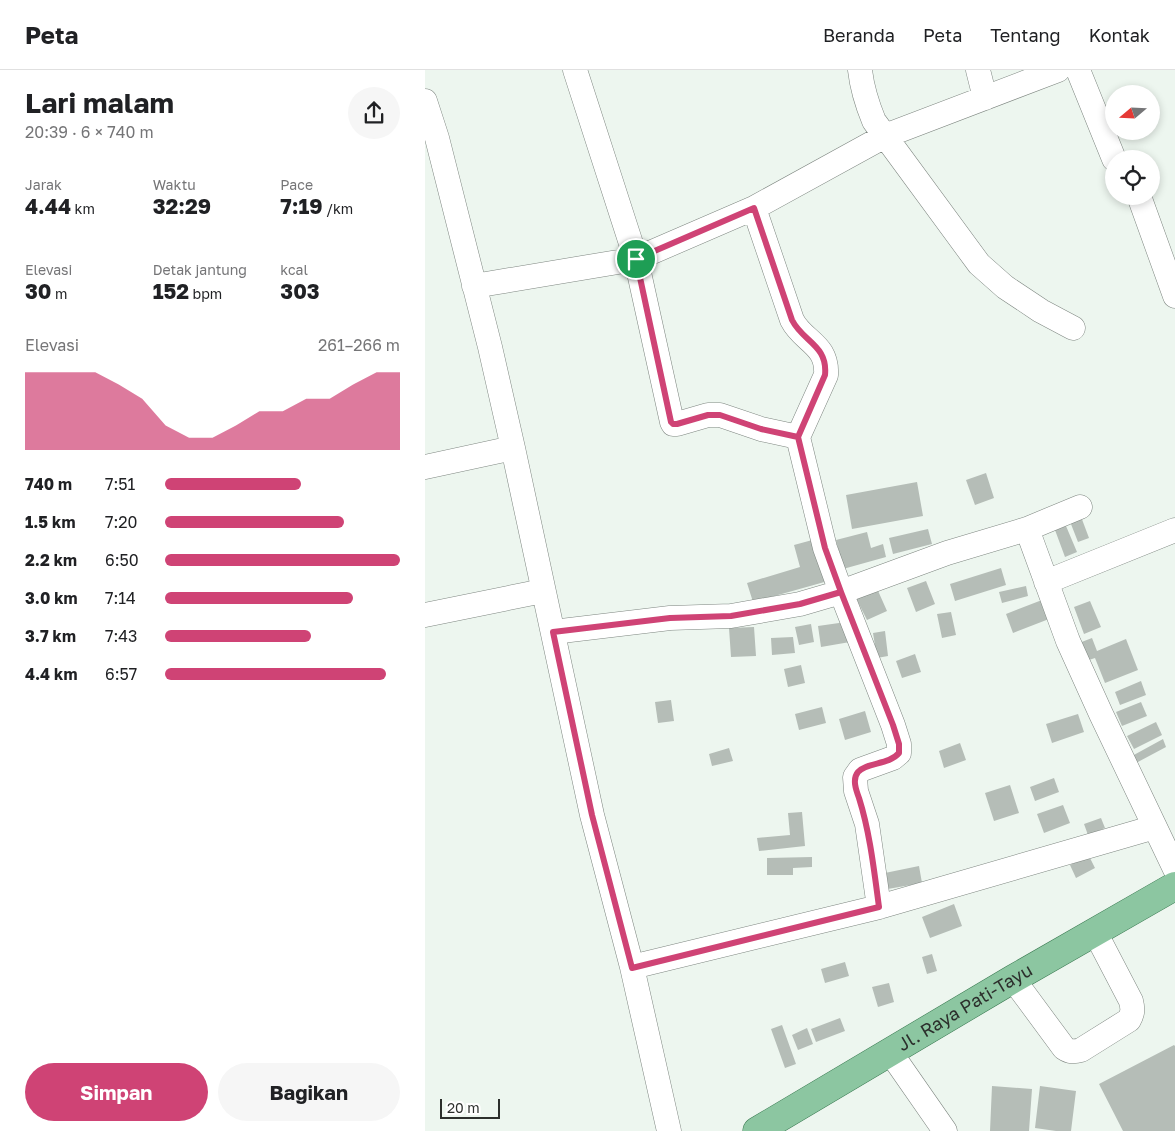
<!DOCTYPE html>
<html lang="id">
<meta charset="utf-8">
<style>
:root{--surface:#fff;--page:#f6f6f6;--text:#202124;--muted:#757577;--line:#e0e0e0;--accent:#cf4375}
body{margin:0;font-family:"Golos Text",sans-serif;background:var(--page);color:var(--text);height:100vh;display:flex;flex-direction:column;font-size:19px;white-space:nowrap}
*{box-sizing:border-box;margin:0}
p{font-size:16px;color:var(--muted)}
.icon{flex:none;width:28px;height:28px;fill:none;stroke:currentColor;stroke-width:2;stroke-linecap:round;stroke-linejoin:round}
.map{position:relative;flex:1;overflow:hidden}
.sheet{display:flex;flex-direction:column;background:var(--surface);width:425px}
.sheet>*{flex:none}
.needle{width:32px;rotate:251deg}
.buttons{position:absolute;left:680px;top:15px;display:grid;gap:10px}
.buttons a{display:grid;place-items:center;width:55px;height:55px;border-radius:50%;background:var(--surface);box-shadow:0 2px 8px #0003;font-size:25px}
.scale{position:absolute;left:15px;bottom:12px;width:60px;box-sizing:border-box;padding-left:5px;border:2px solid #2c2f2c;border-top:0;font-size:14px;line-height:18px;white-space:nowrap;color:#2c2f2c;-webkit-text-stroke:4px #fff;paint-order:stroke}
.pin{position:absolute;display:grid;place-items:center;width:42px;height:42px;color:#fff;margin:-21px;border:2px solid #fff;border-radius:50%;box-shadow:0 1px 5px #0007}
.round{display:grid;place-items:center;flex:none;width:52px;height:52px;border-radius:26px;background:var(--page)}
.overview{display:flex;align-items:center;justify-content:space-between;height:85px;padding:0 25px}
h1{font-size:28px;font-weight:700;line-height:38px}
.figures{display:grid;grid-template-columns:repeat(3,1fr);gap:8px;height:85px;padding:5px 25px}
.figures div{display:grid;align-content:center}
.figures b{font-size:21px;font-weight:700}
.figures small{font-size:14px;font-weight:400}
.figures p{font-size:14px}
.chart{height:140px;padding:10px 25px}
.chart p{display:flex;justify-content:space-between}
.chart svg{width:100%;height:90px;margin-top:5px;fill:var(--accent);opacity:.7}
.primary-button{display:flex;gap:10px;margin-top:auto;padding:10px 25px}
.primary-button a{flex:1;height:58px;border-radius:30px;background:var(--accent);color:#fff;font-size:20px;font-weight:700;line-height:58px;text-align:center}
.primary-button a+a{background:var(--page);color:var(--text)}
ul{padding:0 25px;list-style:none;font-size:16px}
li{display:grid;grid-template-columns:80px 60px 1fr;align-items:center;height:38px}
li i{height:12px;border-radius:6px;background:var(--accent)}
header{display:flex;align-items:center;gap:30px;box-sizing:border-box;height:70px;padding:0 25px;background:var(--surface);border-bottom:1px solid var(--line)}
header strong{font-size:24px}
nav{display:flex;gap:28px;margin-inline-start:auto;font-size:18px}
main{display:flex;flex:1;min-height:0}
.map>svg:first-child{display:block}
.building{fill:#b5bdb7}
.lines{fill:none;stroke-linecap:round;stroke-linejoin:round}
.minor-casing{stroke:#7e8680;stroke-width:25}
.major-casing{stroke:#397850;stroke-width:29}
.minor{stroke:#fff;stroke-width:24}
.major{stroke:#8cc6a1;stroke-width:28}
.route-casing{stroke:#fff;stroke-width:10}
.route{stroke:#cf4375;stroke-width:6}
.labels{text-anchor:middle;stroke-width:4;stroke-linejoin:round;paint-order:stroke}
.street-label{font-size:18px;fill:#2c2f2c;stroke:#fff}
</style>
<header>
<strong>Peta</strong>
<nav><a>Beranda</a><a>Peta</a><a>Tentang</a><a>Kontak</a></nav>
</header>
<main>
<section class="sheet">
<div class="overview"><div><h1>Lari malam</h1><p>20:39 · 6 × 740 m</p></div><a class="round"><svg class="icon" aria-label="share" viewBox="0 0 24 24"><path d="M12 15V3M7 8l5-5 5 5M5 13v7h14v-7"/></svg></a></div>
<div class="figures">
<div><p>Jarak</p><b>4.44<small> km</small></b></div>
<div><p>Waktu</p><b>32:29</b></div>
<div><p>Pace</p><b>7:19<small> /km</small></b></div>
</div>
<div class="figures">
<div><p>Elevasi</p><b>30<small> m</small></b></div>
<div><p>Detak jantung</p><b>152<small> bpm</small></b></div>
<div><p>kcal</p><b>303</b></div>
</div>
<div class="chart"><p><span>Elevasi</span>261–266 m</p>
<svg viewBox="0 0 160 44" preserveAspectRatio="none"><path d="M0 44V6L10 6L20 6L30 6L40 12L50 19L60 32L70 38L80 38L90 32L100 25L110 25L120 19L130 19L140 12L150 6L160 6V44z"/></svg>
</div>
<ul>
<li><b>740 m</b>7:51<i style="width:58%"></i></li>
<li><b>1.5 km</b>7:20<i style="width:76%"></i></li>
<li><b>2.2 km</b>6:50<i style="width:100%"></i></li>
<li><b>3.0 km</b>7:14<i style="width:80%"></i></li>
<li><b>3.7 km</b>7:43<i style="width:62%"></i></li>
<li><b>4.4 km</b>6:57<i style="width:94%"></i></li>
</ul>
<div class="primary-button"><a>Simpan</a><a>Bagikan</a></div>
</section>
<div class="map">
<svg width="750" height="1061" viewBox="0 0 750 1061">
<rect width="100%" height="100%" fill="#edf6ef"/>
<path class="building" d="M561,403l8,25 -19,7 -9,-25z
M492,412l6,34 -71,13 -6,-34z
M655,444l9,24 -11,4 -9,-23z
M641,456l11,26 -12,5 -10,-27z
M503,459l4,15 -39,10 -4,-16z
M442,462l4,16 12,-4 3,13 -43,12 -7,-29z
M391,469l12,42 -75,21 -6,-19 53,-16 -6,-22z
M576,498l5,17 -51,16 -5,-17z
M501,511l9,23 -19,8 -9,-24z
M450,514l12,27 -20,9 -13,-26z
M601,516l2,10 -26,7 -3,-11z
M617,530l7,19 -36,14 -7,-19z
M665,531l11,26 -17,7 -10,-27z
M526,542l5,23 -14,3 -5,-24z
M421,552l4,20 -29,5 -3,-21z
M386,554l3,18 -15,3 -4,-18z
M329,557l2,29 -25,1 -2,-29z
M460,561l3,25 -11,2 -4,-25z
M368,567l2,16 -23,2 -1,-17z
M667,568l5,13 29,-12 12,31 -33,13 -10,-25 -9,3 -7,-18z
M490,584l6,18 -19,6 -6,-17z
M376,595l4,18 -17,4 -4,-18z
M716,611l5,14 -26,10 -5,-13z
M246,630l3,21 -16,2 -3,-21z
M716,632l6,14 -25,10 -6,-14z
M397,637l4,16 -27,7 -4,-16z
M440,641l6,21 -26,8 -6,-21z
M653,644l6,18 -32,11 -6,-19z
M731,652l6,13 -28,14 -7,-13z
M738,669l3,8 -30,16 -4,-7z
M535,673l6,17 -22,8 -5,-17z
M304,678l4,13 -21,5 -3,-12z
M629,708l5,14 -24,9 -5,-14z
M585,715l9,28 -25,8 -9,-28z
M638,735l7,18 -26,10 -7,-19z
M377,742l3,34 -46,5 -2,-13 33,-3 -2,-22z
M676,748l4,10 -17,7 -4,-11z
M664,786l6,12 -19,10 -6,-13z
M387,787v10l-19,1v7h-26v-17z
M494,796l3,17 -40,7 -2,-16z
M529,834l8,22 -32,12 -8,-21z
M507,884l5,17 -10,3 -5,-17z
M420,892l4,14 -24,7 -4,-14z
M464,913l5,19 -16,5 -6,-20z
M415,948l5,13 -29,11 -5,-13z
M357,955l14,39 -11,4 -14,-39z
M382,958l6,16 -15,6 -6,-15z
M749,975l1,1v85h-52l-24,-47z
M567,1016l40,3 -3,42h-39z
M615,1016l36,5 -5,40h-15l-21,-3z"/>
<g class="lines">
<defs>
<path id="minor" d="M435,0c2,18 7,34 14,51l105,143 26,23 36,24 32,17
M553,0l7,28
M653,0l36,89
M0,31l12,37 53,209 23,101 79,367 40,152 37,164
M714,126l36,100
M329,138l-118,51 36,163 1,2h4l31,-9h12l41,14 37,8
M49,216l162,-27 -61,-189
M0,397l88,-19
M602,459l41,112 33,73 74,155
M621,512l129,-52
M0,545l118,-24
M128,562l117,-14 61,-2 69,-12 41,-12 106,-39 80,-24 53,-22
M454,837l-12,-83 -11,-33 -1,-14 5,-7 33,-12 6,-5v-9l-6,-19 -52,-133 -16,-44 -27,-111 28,-62c2,-31 -23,-33 -34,-55l-38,-112 131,-72 173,-66
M207,897l247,-60 276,-80
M588,909l51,69c6,4 10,4 17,2l48,-30c4,-7 4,-11 2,-19l-36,-69
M465,982l55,79"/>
<g id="major">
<path id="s1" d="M332,1061l256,-152 162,-93"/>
</g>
</defs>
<use href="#minor" class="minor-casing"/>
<use href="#major" class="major-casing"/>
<use href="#minor" class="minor"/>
<use href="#major" class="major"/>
</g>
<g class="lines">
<defs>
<path id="route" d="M211,189l35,163 2,2h4l31,-9h12l41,14 37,8 27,111 16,44 -41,12 -69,12 -61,2 -117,14 39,183 40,153 247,-61c-5,-37 -9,-74 -20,-109 -3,-8 -7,-19 -1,-26 9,-10 31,-7 41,-19v-9l-6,-19 -52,-133 -16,-44 -27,-111 27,-62c3,-30 -22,-33 -33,-55l-38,-112 -118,51"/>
</defs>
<use href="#route" class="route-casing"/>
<use href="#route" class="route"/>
</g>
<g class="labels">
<g class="street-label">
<text dy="6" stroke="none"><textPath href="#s1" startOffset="242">Jl. Raya Pati-Tayu</textPath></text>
</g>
</g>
</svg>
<div class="buttons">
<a><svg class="needle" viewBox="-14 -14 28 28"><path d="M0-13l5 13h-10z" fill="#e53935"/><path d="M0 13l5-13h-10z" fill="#757577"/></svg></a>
<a><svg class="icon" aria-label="locate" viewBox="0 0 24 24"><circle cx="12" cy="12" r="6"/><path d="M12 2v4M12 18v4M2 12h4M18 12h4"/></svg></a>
</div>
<div class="scale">20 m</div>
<div class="pin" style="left:211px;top:189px;background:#1e9e55"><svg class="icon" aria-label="arrive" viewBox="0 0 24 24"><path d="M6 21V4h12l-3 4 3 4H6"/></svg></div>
</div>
</main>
